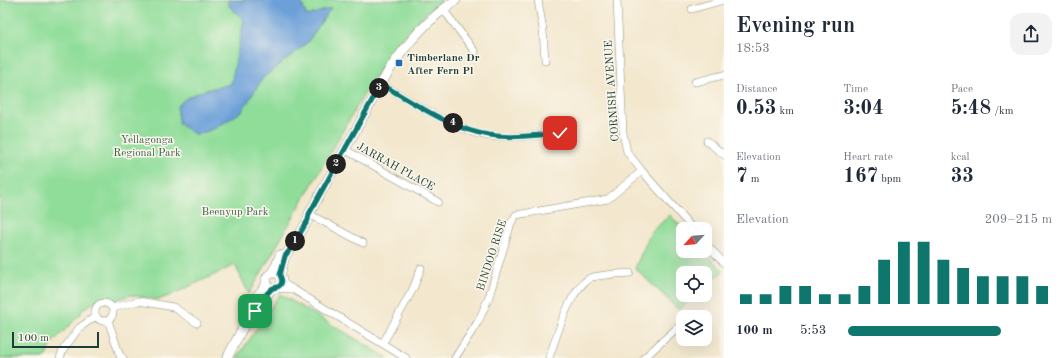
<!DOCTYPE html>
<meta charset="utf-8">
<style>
:root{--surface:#fff;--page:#f2f2f3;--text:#1f2937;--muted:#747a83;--accent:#0f766e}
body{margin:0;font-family:"Old Standard TT",serif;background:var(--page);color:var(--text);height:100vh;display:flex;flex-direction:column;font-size:15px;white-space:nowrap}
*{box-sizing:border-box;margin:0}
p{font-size:13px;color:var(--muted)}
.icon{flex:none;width:22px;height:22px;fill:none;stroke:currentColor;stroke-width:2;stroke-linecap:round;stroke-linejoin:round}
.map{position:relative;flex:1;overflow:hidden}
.sheet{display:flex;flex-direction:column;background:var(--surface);width:340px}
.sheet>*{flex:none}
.needle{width:26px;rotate:244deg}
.buttons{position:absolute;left:676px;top:222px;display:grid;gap:8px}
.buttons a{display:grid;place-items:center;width:36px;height:36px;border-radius:8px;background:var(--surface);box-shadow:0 4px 16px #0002;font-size:20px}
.scale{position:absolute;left:12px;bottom:10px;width:87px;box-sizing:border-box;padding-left:4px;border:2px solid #1f3d34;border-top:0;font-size:11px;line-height:14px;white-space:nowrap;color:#1f3d34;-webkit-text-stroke:3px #fbf7ec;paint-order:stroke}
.pin{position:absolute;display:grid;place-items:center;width:34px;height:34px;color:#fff;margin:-17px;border-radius:8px;box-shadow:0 2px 6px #0006}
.km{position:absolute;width:20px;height:20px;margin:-10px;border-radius:50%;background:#222;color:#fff;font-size:11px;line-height:20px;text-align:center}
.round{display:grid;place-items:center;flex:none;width:42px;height:42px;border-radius:12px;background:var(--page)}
.overview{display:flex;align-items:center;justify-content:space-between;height:68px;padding:0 12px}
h1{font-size:22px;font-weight:800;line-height:30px}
.stats{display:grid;grid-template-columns:repeat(3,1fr);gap:6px;height:68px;padding:4px 12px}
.stats div{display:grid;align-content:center}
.stats b{font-size:20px;font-weight:800}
.stats small{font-size:11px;font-weight:400}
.stats p{font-size:11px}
.chart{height:112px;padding:8px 12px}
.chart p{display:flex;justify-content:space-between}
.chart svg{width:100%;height:72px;margin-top:4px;stroke:var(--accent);stroke-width:6}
ul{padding:0 12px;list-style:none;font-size:13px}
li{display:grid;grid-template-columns:64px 48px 1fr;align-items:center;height:30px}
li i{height:10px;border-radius:5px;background:var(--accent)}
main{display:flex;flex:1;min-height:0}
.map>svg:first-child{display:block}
.green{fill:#90dd9a;stroke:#588d67}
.water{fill:#6da0d9;stroke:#466e86}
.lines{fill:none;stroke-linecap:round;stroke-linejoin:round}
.minor-casing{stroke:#899280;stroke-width:8}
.tertiary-casing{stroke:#899280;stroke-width:10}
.minor{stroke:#fff;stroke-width:7}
.tertiary{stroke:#fff;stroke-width:9}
.route-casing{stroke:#fff;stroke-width:8}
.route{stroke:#0f766e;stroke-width:5}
.poi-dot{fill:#1f6fb2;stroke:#fbf7ec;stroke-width:1.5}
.labels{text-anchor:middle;stroke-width:3;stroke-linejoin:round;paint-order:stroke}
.poi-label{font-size:11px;font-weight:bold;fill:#1f3d34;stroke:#fbf7ec;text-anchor:start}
.street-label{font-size:11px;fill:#1f3d34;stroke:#fbf7ec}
.park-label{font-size:11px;fill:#365d48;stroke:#fbf7ec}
</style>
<main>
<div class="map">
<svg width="724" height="358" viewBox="0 0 724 358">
<rect width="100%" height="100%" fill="#fbf7ec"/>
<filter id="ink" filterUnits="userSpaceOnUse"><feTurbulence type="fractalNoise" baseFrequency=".025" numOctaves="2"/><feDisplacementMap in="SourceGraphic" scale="8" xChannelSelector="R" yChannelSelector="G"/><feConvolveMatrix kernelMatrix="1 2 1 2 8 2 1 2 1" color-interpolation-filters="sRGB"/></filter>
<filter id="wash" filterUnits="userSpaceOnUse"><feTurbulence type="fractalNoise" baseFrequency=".012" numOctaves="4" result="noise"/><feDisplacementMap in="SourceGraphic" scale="16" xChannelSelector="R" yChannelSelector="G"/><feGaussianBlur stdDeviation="0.9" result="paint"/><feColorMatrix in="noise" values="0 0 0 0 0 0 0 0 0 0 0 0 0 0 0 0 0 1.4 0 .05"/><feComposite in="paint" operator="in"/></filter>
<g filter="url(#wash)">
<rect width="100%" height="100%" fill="#f3e7cd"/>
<path class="green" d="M0,0h442l-11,9 -30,29 -30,44 -122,212 -14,-29 -64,30 -13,5 -27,-5 -26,8 -5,-5 -18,12 -2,5 -27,27 -8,16h-45z
M670,215l13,14v22h21l19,20 -18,16v-14h-22v22h13l-17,15 -44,-42 16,-36z
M280,294l108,64h-151z"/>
<path class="water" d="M228,0h72l7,16 24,-8 -24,35 -44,35 -21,33 -26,17 -20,7 -17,-11 -2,-17c12,-16 35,-18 54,-23l13,-64 -15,-14z"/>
</g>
<g filter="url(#ink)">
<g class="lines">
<defs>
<path id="minor" d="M538,0l5,30 2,30
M617,0l6,133 4,19 15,19 51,58
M443,9l32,43
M692,9l32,-9
M695,82l29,-7
M381,84c32,18 72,46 108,52 23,3 48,-1 71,-3
M707,141l17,14
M344,149l94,53
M309,214l54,29
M705,243l19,20
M281,282l125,76
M276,288l14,1
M95 312a9 9 0 1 1 18 0a9 9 0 1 1-18 0Z
M112,308l27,-7 34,6 24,16
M108,320l12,36 3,2
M383,343l30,-54 8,-21
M60,358l3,-8 16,-22 17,-12
M455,358l24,-38 10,-23 22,-74 5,-8 92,-16 34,-28
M549,358c8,-22 20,-68 41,-80 6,-3 31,-4 40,-5
M644,358l34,-31"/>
<path id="tertiary" d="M266 281a8 8 0 1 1 16 0a8 8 0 1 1-16 0Z
M271,274l5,-8 4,-11
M280,275l5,-19 7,-9 16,-27 1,-6 79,-142c18,-28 40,-53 68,-72
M251,315c8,-6 12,-16 19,-24
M227,358l22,-42c1,-7 3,-14 7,-19 4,-5 8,-8 11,-14"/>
</defs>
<use href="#minor" class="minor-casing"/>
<use href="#tertiary" class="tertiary-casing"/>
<use href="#minor" class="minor"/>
<use href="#tertiary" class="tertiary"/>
</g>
</g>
<g class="lines" filter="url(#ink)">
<defs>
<path id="route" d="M255,311c4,-6 11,-19 18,-23 3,-1 6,0 8,-4 2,-3 0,-6 -1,-9l5,-19 7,-9 16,-27 1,-6 72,-130c32,18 71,46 108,51 23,4 48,0 71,-2"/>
</defs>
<use href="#route" class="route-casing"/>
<use href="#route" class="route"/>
</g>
<rect class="poi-dot" x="395" y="59" width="8" height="8" rx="2"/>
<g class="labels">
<g class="poi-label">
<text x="407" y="61">Timberlane Dr<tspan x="407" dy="13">After Fern Pl</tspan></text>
</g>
<g class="street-label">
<text transform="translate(611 91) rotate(-94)" y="4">CORNISH AVENUE</text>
<text transform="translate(396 166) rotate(29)" y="4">JARRAH PLACE</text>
<text transform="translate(491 255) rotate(-72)" y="4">BINDOO RISE</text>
</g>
<g class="park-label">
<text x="147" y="143">Yellagonga<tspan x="147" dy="13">Regional Park</tspan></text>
<text x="235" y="215">Beenyup Park</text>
</g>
</g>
</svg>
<div class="buttons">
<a><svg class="needle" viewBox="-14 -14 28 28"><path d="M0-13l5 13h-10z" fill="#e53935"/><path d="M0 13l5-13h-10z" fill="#747a83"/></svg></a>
<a><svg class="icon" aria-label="locate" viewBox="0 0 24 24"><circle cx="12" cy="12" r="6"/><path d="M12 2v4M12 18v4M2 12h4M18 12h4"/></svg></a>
<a><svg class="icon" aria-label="layers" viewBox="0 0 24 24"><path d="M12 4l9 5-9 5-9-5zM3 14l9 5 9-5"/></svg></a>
</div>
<div class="scale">100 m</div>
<div class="pin" style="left:255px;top:311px;background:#1e9e55"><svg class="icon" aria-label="arrive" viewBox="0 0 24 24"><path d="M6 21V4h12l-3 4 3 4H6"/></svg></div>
<div class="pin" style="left:560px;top:133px;background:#d93025"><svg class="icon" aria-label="check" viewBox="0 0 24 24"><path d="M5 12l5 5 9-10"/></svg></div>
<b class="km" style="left:295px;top:241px">1</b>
<b class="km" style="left:336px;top:164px">2</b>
<b class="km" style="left:379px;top:88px">3</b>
<b class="km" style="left:453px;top:123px">4</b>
</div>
<section class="sheet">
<div class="overview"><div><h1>Evening run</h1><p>18:53</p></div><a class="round"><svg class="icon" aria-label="share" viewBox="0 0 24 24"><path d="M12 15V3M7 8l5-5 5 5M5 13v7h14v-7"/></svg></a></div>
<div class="stats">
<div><p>Distance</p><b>0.53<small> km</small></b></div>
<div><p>Time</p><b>3:04</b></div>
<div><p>Pace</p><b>5:48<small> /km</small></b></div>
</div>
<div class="stats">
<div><p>Elevation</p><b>7<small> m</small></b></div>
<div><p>Heart rate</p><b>167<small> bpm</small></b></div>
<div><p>kcal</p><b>33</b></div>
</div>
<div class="chart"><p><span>Elevation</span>209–215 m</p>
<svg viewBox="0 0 160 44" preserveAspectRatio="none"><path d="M5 44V38M15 44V38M25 44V33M35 44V33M45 44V38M55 44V38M65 44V33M75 44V17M85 44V6M95 44V6M105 44V17M115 44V22M125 44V27M135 44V27M145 44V27M155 44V33"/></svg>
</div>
<ul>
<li><b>100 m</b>5:53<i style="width:75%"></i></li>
</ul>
</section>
</main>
